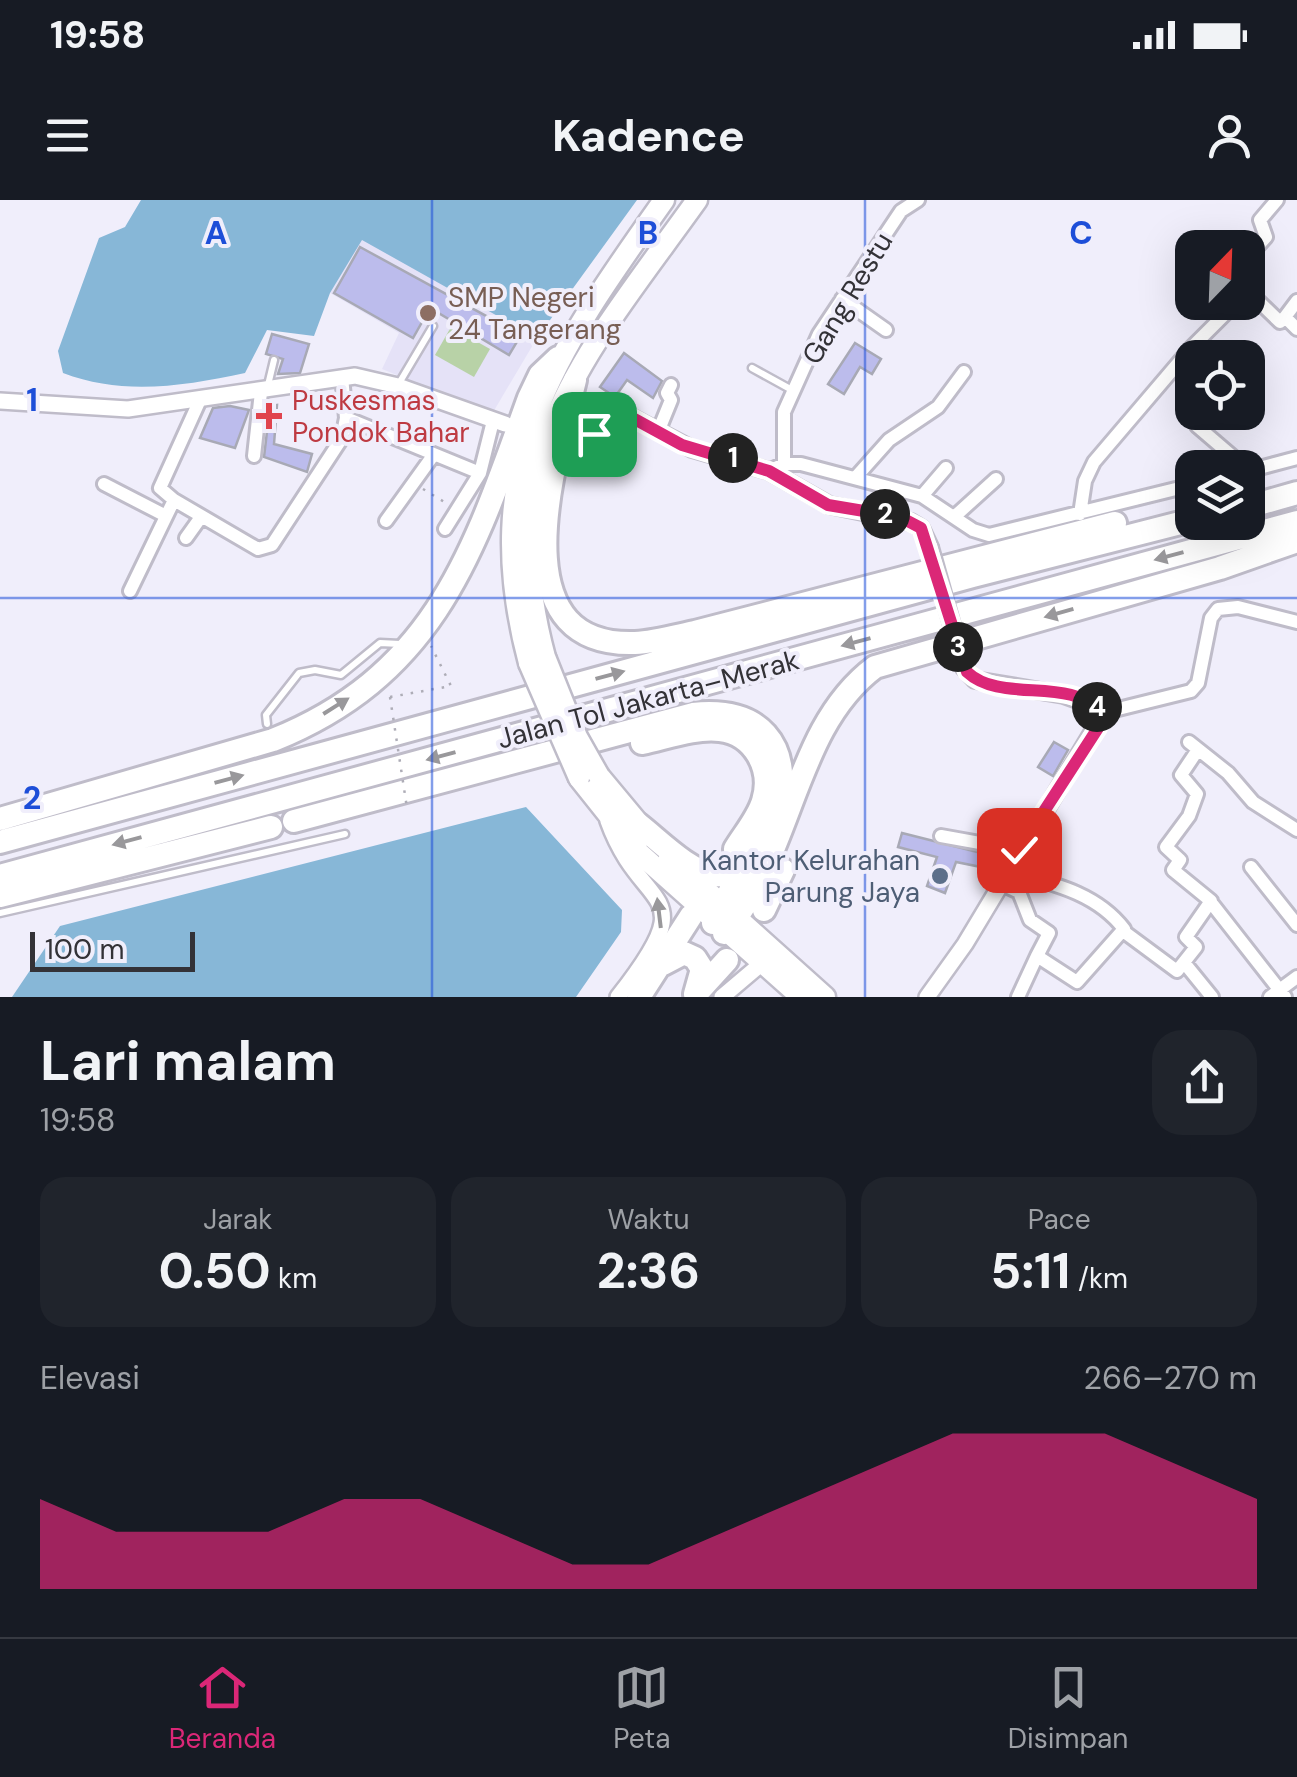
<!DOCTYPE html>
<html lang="id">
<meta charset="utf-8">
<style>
:root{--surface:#171b24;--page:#20242c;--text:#f1f3f6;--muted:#9ea1a6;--line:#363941;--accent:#db2777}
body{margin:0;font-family:"DM Sans",sans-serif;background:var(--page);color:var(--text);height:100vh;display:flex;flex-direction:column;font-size:38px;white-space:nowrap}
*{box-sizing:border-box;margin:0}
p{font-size:32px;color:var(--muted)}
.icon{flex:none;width:55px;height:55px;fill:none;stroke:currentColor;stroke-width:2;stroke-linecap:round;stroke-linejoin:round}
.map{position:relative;height:797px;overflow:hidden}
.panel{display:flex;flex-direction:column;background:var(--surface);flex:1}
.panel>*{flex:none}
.needle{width:65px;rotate:23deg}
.buttons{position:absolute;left:1175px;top:30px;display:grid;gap:20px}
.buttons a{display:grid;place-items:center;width:90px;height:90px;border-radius:20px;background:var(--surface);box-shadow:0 10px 40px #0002;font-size:50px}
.scale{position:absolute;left:30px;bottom:25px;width:165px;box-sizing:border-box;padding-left:10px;border:5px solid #333237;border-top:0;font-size:28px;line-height:35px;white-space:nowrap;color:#333237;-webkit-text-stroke:8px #f0eefb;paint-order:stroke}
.pin{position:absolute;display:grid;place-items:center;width:85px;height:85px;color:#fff;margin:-42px;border-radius:20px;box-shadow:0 5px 15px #0006}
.km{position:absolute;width:50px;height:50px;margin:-25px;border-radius:50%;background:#222;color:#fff;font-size:28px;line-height:50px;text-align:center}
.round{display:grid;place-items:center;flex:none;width:105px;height:105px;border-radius:30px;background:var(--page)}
.head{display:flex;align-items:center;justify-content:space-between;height:170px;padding:0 40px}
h1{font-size:55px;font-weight:700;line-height:75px}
.metrics{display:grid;grid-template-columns:repeat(3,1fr);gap:15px;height:170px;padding:10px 40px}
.metrics div{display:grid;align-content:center;border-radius:25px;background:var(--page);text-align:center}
.metrics b{font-size:50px;font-weight:700}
.metrics small{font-size:28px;font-weight:400}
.metrics p{font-size:28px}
.chart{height:280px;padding:20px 40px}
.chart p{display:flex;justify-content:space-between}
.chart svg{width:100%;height:180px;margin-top:10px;fill:var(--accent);opacity:.7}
.status{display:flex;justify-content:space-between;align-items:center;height:70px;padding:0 50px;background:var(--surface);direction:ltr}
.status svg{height:28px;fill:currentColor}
header{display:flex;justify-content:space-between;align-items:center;height:130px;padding:0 40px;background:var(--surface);font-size:45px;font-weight:700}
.tab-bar{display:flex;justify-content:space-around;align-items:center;height:140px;border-top:2px solid var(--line);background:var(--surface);font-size:28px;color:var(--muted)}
.tab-bar a{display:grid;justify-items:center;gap:5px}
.tab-bar .current{color:var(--accent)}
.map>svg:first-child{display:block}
.built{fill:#e5e2f7}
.green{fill:#b8d2a7}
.water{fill:#87b7d7}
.building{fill:#bcbcec;stroke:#a8a9b5;stroke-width:2.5}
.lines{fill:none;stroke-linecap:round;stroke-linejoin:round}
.service-casing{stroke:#bfbcc9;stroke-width:11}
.minor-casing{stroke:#bfbcc9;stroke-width:18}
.tertiary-casing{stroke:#bfbcc9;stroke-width:20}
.primary-casing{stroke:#bfbcc9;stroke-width:25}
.motorway-casing{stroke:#bfbcc9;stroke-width:28}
.path{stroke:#aeadb7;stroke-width:2.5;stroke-dasharray:2.5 8;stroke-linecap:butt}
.service{stroke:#fff;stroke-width:6}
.minor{stroke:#fff;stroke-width:12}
.tertiary{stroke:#fff;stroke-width:15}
.primary{stroke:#fff;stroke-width:20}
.motorway{stroke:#fff;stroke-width:22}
.tertiary-bridge-casing{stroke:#bfbcc9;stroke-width:20;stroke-linecap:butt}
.primary-bridge-casing{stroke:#bfbcc9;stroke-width:25;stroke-linecap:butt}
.path-bridge{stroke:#aeadb7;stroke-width:2.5;stroke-dasharray:2.5 8;stroke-linecap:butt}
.tertiary-bridge{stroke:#fff;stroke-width:15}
.primary-bridge{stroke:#fff;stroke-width:20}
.oneway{fill:#99989b}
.route-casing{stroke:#fff;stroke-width:20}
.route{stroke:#db2777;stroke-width:12}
.grid{fill:none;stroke:#1d4ed8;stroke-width:2.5;stroke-opacity:0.55}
.education-dot{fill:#8d6e63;stroke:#f0eefb;stroke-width:4}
.health-dot{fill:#e0444e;stroke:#f0eefb;stroke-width:4}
.service-dot{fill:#5c6f8a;stroke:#f0eefb;stroke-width:4}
.labels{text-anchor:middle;stroke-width:8;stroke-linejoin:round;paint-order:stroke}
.education-label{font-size:28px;fill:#785e54;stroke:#f0eefb;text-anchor:start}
.street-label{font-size:28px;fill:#333237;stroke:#f0eefb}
.health-label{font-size:28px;fill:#be3a42;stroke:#f0eefb;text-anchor:start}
.service-label{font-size:28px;fill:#4e5e75;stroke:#f0eefb;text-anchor:end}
.grid-label{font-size:32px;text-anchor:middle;font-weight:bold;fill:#1d4ed8;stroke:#f0eefb;stroke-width:8;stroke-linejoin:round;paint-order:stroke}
</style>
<div class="status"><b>19:58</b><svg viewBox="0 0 49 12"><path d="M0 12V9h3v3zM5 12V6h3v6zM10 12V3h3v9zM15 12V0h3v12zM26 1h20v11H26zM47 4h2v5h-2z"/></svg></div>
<header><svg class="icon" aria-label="menu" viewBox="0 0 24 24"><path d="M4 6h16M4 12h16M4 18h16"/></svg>Kadence<svg class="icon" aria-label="person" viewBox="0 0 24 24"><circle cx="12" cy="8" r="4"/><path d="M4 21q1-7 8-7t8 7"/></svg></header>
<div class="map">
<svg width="1297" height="797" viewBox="0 0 1297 797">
<rect width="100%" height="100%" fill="#f0eefb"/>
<path class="built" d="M362,39l175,99 -45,76 -110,-45 17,-36 -69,-40z"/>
<path class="green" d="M451,127l39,22 -16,28 -39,-22z"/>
<path class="water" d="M141,0h496l-100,138 -175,-98 -32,53 -16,43 -47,-6 -22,43c-61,13 -122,23 -182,0l-5,-22 41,-113 26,-11z
M526,607l96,103 -1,22 -45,65h-564l48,-71z"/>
<path class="building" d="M360,47l161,88 -12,20 -79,-47 -17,30 -79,-45z
M272,134l37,10 -9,29 -22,1 5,-15 -17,-5z
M855,143l26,16 -9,15 -12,-7 -16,27 -16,-10z
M624,153l38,28 -9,17 -26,-18 -12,17 -15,-10z
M277,205l-3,39 38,10 -5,18 -43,-15 6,-51z
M230,206l19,4 -14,38 -35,-10 13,-30z
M1054,542l14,8 -15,26 -15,-9z
M902,633l99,25 -1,6 -4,6 -40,-8 -11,31 -18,-7 10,-29 -39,-10z"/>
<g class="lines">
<defs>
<path id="service" d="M752,168l40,22
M268,185l6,-25
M398,185l35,-59
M267,524l-1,-9 33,-42 16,-3 26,5 39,-32 20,1
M0,713l345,-79"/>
<path id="minor" d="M1248,57l18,-20 -6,-17 17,-20
M1248,91l32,31 5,-5
M842,99l44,31
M1285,117l12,-16
M1285,117l12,12
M1196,212l1,14 49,42
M346,218l134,55
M658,232l13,-32 -4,-7 4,-8
M254,256l7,-64
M784,264v-52l35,-78 82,-123 17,-11
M769,271l15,-7h17l121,32 51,34 16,5 203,-50
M1248,271l49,-13
M856,277l33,-37 49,-33 26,-35
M104,284l62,32
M922,296l24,-28
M174,300l84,49 14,-4 70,-107 4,-20 -4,-41
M1080,314l5,-33 9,-19 98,-115 45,-45
M954,317l42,-38
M386,321l46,-64
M445,329l35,-56 13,-52
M186,338l15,-21
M130,391l44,-91 -14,-12 39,-86
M1102,513l89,-22 7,-8 13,-65 7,-9 20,-2 59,15
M1189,542l39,31 25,29 44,28
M941,636l78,14
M1251,667l46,58
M1007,671c43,12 89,21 117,58l-47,53 -40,-26 -19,41
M1000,683l19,9 11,28 19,13 -12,23
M1213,705l72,92
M1123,731l54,40 19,-24 -10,-10 25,-36 -38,-31 7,-10 -14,-13 23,-31 8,-22 -16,-19 16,-24
M1186,765l26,32
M1270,797l27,-20"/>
<path id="tertiary" d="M0,201l128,8 227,-33 43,10 107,38
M574,241l16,-3 17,-27 11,-1 74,39 77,22 60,34 82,17 10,6 9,19
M608,621c34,95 98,64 10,176
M722,797l39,-33
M927,797l38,-53 136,-226 -4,-11 -33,-12 -89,-15 -11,-12 -5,-18"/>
<path id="primary" d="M545,457c-55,-203 41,-302 152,-457
M529,463c-53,-198 25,-308 135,-463
M599,576l50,60
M579,578l59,74 163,145
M669,657l156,140"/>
<path id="motorway" d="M575,180c-18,77 -81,268 60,263 20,-1 41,-7 60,-11l420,-109
M1248,307l49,-14
M642,543c24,-5 53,-16 78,-13 34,4 53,39 43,71 -5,17 -19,33 -28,48
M0,619l273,-79c164,-66 201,-190 256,-342l11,-23 18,-17
M294,621l399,-107c144,-15 82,170 22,161 -27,-4 -55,-34 -77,-51
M0,642l973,-266 219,-56
M0,676l1297,-354
M0,696l271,-69
M764,710l19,-40
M713,723l30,-56
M724,733c70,-79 68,-204 151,-266l345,-99 77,-27
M663,764l21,-11 11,5 7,11 -7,25
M698,792l29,-32
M639,797l52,-81"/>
</defs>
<use href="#service" class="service-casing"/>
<use href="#minor" class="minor-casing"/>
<use href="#tertiary" class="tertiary-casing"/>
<use href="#primary" class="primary-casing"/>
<use href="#motorway" class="motorway-casing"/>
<path class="path" d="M423,289l23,14
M390,497l61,-11 -20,-40"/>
<use href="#service" class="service"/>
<use href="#minor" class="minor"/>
<use href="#tertiary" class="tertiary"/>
<use href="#primary" class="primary"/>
<use href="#motorway" class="motorway"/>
<defs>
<path id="tertiary-bridge" d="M930,347l29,103"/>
<path id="primary-bridge" d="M545,457l32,80 22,39
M529,463l50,115"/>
</defs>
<use href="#tertiary-bridge" class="tertiary-bridge-casing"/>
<use href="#primary-bridge" class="primary-bridge-casing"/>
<path class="path-bridge" d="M390,497l17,111"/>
<use href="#tertiary-bridge" class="tertiary-bridge"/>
<use href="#primary-bridge" class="primary-bridge"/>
</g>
<defs><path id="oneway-solid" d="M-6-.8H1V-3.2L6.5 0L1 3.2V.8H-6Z" transform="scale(2.5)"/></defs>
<g class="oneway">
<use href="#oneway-solid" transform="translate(1169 356) rotate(165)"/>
<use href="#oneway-solid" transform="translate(1059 413) rotate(164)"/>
<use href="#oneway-solid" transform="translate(856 442) rotate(165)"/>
<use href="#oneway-solid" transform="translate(610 475) rotate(-15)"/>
<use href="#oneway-solid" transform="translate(336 506) rotate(-32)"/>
<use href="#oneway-solid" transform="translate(441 556) rotate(165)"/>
<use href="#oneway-solid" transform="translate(229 579) rotate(-15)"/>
<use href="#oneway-solid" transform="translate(127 641) rotate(165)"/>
<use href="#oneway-solid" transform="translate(659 713) rotate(-97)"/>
</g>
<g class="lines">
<defs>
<path id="route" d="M594,234l13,-23 11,-1 64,35 87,26 59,34 72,12 21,11 46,144c34,32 102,4 135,40l-4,16 -79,122"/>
</defs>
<use href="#route" class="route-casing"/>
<use href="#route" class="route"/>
</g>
<path class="grid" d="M432,0v797M865,0v797M0,398h1297"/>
<circle class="education-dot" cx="428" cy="113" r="10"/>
<path class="health-dot" d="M264 201h10v10h10v10h-10v10h-10v-10h-10v-10h10z"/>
<circle class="service-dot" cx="940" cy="676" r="10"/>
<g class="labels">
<g class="education-label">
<text x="448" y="107">SMP Negeri<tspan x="448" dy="32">24 Tangerang</tspan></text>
</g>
<g class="street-label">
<text transform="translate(847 98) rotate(-59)" y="10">Gang Restu</text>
<text transform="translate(648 499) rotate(-15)" y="10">Jalan Tol Jakarta–Merak</text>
</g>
<g class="health-label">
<text x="292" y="210">Puskesmas<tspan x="292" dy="32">Pondok Bahar</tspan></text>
</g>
<g class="service-label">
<text x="920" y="670">Kantor Kelurahan<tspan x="920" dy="32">Parung Jaya</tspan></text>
</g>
</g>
<g class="grid-label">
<text x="216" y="44">A</text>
<text x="648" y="44">B</text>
<text x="1081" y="44">C</text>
<text x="32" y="211">1</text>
<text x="32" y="609">2</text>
</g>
</svg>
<div class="buttons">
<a><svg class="needle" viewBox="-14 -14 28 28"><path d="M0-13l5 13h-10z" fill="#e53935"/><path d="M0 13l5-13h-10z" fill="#9ea1a6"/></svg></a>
<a><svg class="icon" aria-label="locate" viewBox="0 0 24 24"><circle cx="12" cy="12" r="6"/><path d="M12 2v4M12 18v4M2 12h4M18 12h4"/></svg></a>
<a><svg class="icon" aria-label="layers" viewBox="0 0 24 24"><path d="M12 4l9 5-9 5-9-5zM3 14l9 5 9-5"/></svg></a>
</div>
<div class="scale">100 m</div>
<div class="pin" style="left:594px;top:234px;background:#1e9e55"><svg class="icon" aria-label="arrive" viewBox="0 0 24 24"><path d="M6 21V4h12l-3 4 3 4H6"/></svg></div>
<div class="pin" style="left:1019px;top:650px;background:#d93025"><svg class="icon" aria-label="check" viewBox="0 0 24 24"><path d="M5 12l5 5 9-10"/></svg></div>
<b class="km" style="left:733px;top:258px">1</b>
<b class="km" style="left:885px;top:314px">2</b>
<b class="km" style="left:958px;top:447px">3</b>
<b class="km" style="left:1097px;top:507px">4</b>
</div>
<section class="panel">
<div class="head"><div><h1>Lari malam</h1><p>19:58</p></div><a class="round"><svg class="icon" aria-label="share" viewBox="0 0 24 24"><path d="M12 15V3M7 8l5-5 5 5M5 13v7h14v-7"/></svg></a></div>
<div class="metrics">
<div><p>Jarak</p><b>0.50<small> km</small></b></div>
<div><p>Waktu</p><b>2:36</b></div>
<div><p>Pace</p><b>5:11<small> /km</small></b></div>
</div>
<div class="chart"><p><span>Elevasi</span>266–270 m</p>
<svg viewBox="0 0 160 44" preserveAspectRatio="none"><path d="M0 44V22L10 30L20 30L30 30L40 22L50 22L60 30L70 38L80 38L90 30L100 22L110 14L120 6L130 6L140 6L150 14L160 22V44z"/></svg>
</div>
</section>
<nav class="tab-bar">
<a class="current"><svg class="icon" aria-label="home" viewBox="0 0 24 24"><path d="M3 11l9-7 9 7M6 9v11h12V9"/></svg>Beranda</a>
<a><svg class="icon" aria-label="map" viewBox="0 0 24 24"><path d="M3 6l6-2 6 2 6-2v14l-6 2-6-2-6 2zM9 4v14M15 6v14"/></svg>Peta</a>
<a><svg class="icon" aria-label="saved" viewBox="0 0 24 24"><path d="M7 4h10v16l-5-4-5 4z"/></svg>Disimpan</a>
</nav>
